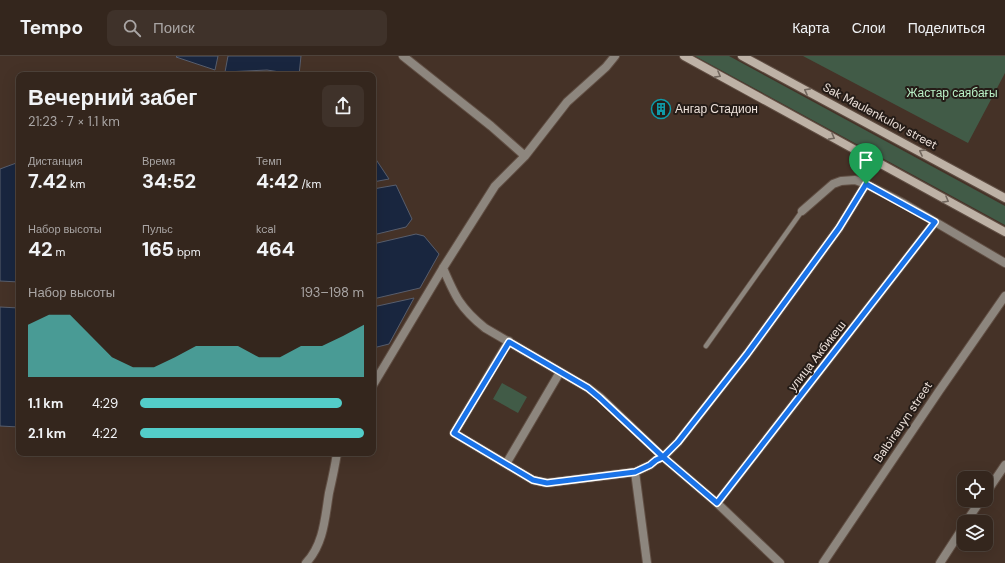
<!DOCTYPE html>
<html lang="ru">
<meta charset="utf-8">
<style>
:root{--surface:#34261d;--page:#3f322a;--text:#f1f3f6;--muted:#a9a5a4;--line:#4e433b;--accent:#53cdc9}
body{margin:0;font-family:"DM Sans",sans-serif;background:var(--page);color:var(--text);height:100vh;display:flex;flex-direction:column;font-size:15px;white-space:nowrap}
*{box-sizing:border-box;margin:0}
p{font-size:13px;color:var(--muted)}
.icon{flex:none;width:22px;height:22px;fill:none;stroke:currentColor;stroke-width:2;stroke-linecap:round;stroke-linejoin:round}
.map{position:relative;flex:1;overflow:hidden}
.panel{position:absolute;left:16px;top:16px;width:360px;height:384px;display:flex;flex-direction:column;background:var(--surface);border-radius:8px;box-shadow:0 4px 16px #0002,0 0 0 1px var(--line)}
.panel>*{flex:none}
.buttons{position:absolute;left:957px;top:415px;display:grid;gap:8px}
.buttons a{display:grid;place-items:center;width:36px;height:36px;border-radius:8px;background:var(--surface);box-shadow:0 4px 16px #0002,0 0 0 1px var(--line);font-size:20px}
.pin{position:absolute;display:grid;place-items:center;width:34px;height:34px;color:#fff;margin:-41px -17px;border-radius:50% 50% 50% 0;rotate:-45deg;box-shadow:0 0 4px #0007}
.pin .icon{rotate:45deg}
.round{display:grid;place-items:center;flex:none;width:42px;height:42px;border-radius:8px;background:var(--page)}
.summary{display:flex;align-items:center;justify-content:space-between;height:68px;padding:0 12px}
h1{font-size:22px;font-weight:700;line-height:30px}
.metrics{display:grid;grid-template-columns:repeat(3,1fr);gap:6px;height:68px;padding:4px 12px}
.metrics div{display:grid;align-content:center}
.metrics b{font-size:20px;font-weight:700}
.metrics small{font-size:11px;font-weight:400}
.metrics p{font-size:11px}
.chart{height:112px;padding:8px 12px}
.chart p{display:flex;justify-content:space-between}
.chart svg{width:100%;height:72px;margin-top:4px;fill:var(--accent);opacity:.7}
ul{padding:0 12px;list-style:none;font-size:13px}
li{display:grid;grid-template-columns:64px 48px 1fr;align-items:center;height:30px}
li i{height:10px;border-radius:5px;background:var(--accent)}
header{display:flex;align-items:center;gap:24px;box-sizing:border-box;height:56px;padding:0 20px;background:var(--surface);border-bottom:1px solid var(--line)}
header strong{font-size:19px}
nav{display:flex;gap:22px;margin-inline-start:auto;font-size:14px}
.search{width:280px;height:36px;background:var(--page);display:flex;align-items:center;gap:10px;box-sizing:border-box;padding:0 14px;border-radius:8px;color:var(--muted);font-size:15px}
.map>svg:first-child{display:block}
.green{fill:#415b47}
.water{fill:#19263f;stroke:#585e6d}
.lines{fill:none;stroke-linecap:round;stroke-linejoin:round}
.service-casing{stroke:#604e43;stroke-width:6}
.minor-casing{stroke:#604e43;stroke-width:10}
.secondary-casing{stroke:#604e43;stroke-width:10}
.service{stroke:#8d867e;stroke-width:4.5}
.minor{stroke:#8d867e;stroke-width:8}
.secondary{stroke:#beb2a6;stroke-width:8}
.oneway{stroke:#72675e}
.route-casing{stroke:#fff;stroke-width:8}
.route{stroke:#1a73e8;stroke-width:5}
.labels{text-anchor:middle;stroke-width:4;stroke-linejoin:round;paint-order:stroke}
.park-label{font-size:12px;fill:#b9f0c6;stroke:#251c17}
.poi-label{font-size:12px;fill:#ebdfd8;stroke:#251c17;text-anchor:start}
.street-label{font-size:12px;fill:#ebdfd8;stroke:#251c17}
</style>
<header>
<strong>Tempo</strong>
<div class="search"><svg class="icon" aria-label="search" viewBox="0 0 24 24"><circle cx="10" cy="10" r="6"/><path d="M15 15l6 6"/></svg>Поиск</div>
<nav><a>Карта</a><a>Слои</a><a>Поделиться</a></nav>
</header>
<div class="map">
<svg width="1005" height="507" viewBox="0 0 1005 507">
<rect width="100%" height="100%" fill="#453227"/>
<path class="green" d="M695,0h34l276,150v19z
M803,0h202v17l-37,70z
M502,327l25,14 -9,16 -25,-14z"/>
<path class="water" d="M177,0h41l-3,14 -39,-13z
M228,0h73l-2,19 -32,-5 -42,2z
M373,99l16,24 -16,3z
M19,106v120l-19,-1v-112z
M396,129l16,34 -6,8 -33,8v-46z
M416,178l8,2 15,18 -19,34 -47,11v-55z
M414,242l-25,46 -16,4v-41z
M0,251l19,1v119l-19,-1z"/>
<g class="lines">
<defs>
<path id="service" d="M706,290l96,-135"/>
<path id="minor" d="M403,0l88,70 34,30
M802,155l31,-27 8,-3 14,-1 11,4 37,19 102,60
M443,212c12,28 17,40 42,60l103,60 12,9 63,60 54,46 63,60
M509,285l-55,92 79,47 14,3 88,-11 15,-7 6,-5 7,-3 15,-15 69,-88 92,-126 27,-44
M373,329l70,-117 52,-82 30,-30 42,-54 39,-35 9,-11
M506,408l54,-92
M635,416l12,91
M986,437l19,-28
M717,447l218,-281
M966,466l15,-22
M306,507c18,-19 19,-46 23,-70 3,-13 6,-27 8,-40
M823,507l116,-172 66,-95
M940,507l24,-37"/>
<path id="secondary" d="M684,0l321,176
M742,0l263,142"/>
</defs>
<use href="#service" class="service-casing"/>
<use href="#minor" class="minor-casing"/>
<use href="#secondary" class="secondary-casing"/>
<use href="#service" class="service"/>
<use href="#minor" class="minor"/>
<use href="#secondary" class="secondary"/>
</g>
<defs><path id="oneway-chevron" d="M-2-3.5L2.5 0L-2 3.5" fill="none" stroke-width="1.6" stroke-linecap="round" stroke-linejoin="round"/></defs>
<g class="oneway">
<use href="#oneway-chevron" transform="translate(718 19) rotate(29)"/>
<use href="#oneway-chevron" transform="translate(807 35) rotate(-152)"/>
<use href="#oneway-chevron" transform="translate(832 81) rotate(29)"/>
<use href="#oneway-chevron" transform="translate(922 96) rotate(-152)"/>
<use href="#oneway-chevron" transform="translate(946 144) rotate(29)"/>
</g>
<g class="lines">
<defs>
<path id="route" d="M866,128l-27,44 -92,126 -69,88 -15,15 -7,3 -6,5 -15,7 -88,11 -14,-3 -79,-47 55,-91 79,46 12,10 63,59 54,46 218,-281 -69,-38"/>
</defs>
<use href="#route" class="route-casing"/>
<use href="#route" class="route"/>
</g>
<defs>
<symbol id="building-ring" viewBox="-11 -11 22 22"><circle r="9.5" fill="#251c17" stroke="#0f9aa8" stroke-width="1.5"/><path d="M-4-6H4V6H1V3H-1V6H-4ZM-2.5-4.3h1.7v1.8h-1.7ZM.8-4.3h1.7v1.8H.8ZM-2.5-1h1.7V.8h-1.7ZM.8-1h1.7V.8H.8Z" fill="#0f9aa8"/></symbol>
</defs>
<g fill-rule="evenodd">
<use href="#building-ring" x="650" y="42" width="22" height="22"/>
</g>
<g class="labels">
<g class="park-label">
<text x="952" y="41">Жастар саябағы</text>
</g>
<g class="poi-label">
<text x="675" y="57">Ангар Стадион</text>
</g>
<g class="street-label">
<text transform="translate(880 60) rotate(28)" y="4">Sak Maulenkulov street</text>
<text transform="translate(817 300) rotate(-52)" y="4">улица Акбикеш</text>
<text transform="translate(903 366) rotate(-56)" y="4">Balbirauyn street</text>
</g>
</g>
</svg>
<div class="buttons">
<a><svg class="icon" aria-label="locate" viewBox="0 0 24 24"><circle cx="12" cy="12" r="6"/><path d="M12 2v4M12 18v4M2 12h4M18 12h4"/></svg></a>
<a><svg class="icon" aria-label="layers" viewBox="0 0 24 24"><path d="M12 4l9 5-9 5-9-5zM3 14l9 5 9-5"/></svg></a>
</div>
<div class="pin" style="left:866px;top:128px;background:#1e9e55"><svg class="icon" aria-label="arrive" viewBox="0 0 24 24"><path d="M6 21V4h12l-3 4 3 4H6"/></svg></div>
<section class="panel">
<div class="summary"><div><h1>Вечерний забег</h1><p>21:23 · 7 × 1.1 km</p></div><a class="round"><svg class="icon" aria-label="share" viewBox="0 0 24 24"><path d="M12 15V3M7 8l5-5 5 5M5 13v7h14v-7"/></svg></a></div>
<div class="metrics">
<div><p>Дистанция</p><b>7.42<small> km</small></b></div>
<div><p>Время</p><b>34:52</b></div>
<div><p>Темп</p><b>4:42<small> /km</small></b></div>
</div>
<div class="metrics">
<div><p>Набор высоты</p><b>42<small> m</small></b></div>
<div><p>Пульс</p><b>165<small> bpm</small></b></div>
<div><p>kcal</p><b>464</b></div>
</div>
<div class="chart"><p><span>Набор высоты</span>193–198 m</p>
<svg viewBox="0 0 160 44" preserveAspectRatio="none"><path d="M0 44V12L10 6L20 6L30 19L40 32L50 38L60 38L70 32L80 25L90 25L100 25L110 32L120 32L130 25L140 25L150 19L160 12V44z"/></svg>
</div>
<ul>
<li><b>1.1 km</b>4:29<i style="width:90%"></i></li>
<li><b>2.1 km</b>4:22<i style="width:100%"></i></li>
</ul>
</section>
</div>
